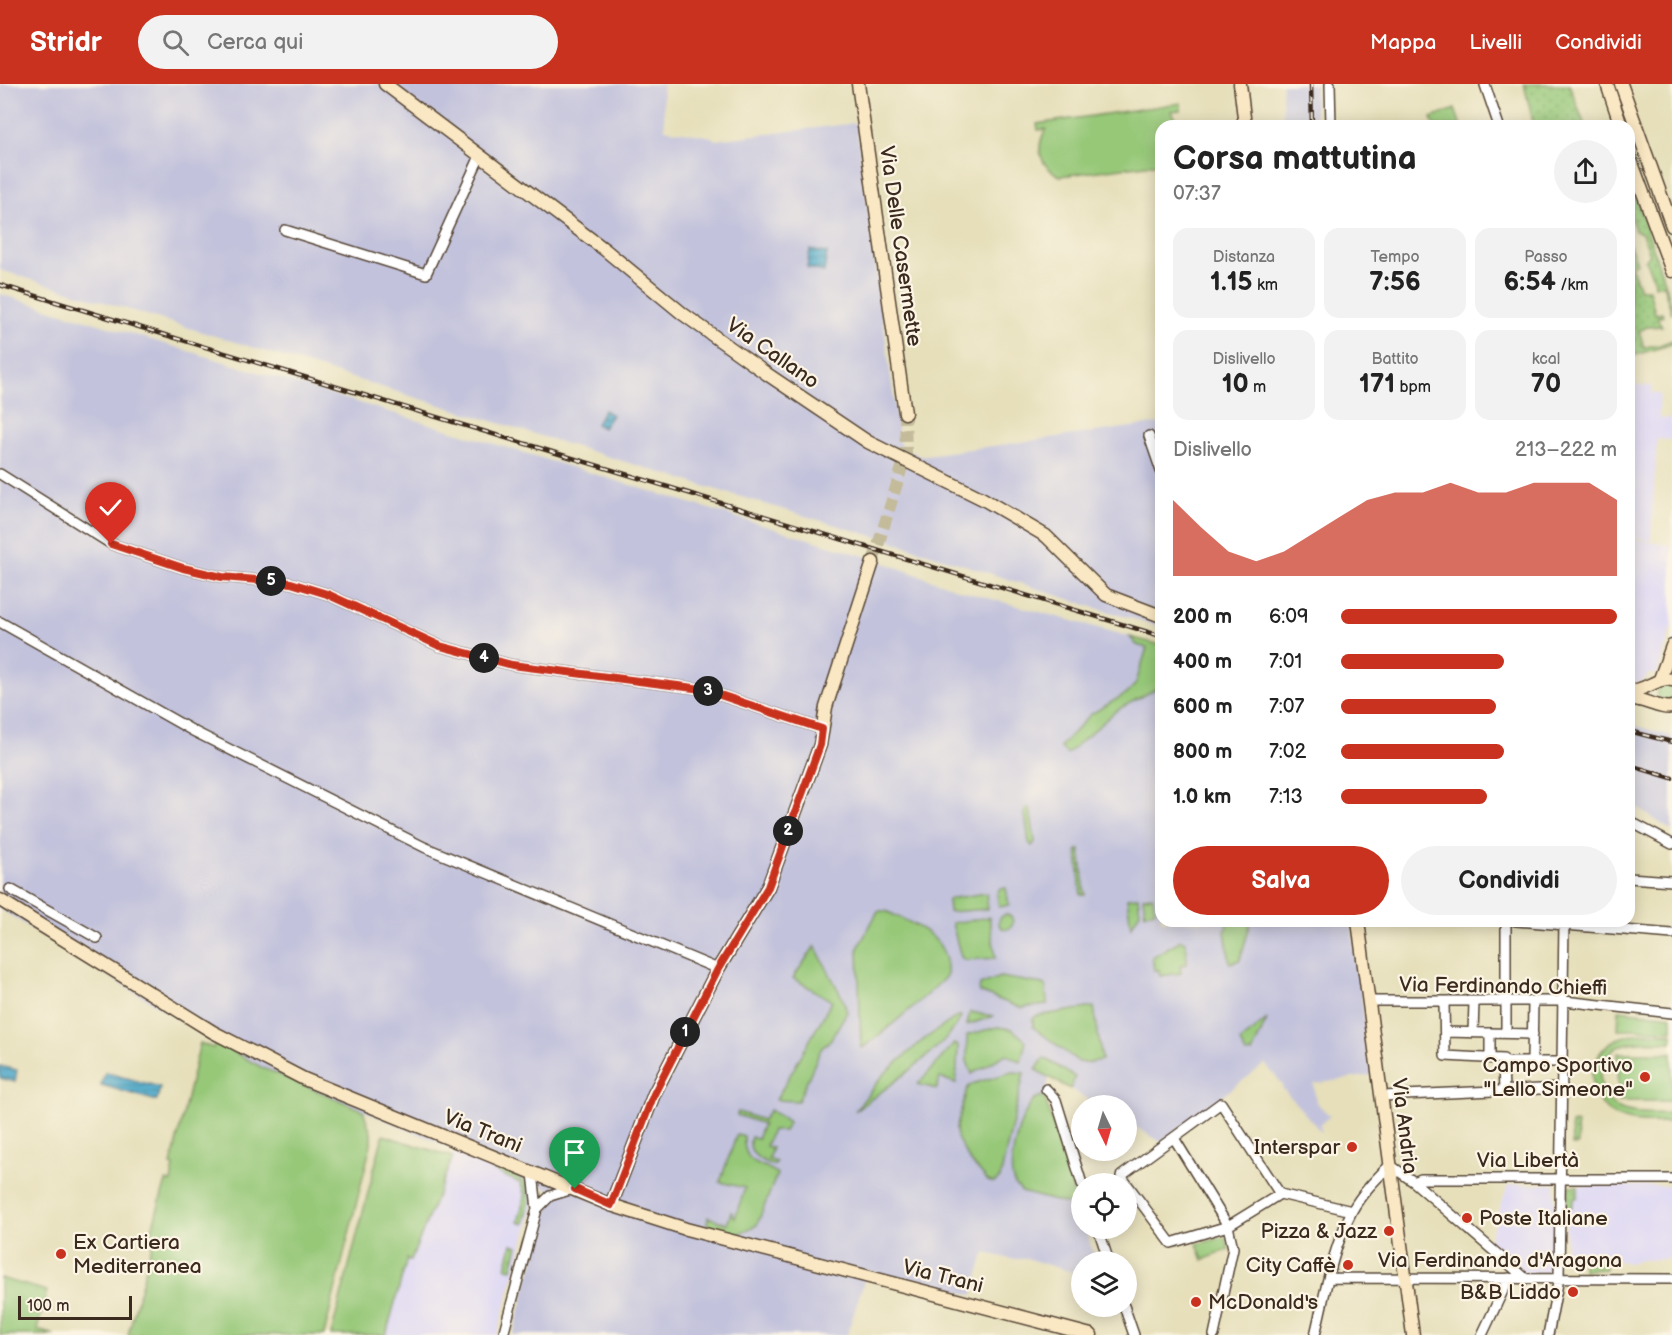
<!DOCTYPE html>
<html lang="it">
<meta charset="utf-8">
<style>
:root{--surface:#fff;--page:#f2f2f2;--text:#222;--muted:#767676;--accent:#c8321e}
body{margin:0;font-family:"Balsamiq Sans",sans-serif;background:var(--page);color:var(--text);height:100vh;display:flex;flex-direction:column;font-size:22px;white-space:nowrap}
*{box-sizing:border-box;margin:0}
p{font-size:20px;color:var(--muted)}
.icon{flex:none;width:33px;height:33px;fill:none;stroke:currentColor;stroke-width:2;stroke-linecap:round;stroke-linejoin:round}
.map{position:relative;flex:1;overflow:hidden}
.details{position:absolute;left:1155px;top:36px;width:480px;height:807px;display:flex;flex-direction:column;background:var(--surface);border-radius:18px;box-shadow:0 3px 15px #0003}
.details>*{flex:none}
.needle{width:39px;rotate:175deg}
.controls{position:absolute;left:1071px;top:1011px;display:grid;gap:12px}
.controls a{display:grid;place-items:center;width:66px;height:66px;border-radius:50%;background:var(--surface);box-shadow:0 3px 15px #0003;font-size:30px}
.scale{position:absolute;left:18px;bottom:15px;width:114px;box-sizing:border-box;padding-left:6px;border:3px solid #3b2a1e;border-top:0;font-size:16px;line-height:21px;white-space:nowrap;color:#3b2a1e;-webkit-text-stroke:4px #fcf5e5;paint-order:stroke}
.pin{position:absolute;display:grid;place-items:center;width:51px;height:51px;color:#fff;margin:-62px -26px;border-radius:50% 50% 50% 0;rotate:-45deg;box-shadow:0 0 6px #0007}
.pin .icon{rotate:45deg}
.km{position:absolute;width:30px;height:30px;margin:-15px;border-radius:50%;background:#222;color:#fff;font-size:16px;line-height:30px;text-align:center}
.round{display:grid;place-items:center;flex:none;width:63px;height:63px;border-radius:32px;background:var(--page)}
.head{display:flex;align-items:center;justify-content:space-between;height:102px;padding:0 18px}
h1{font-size:33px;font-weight:600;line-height:45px}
.figures{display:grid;grid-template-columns:repeat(3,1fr);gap:9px;height:102px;padding:6px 18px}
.figures div{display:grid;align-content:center;border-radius:15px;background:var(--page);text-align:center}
.figures b{font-size:26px;font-weight:600}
.figures small{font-size:16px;font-weight:400}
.figures p{font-size:16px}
.chart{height:168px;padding:12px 18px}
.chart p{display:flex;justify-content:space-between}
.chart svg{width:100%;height:108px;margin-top:6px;fill:var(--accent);opacity:.7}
.cta{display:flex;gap:12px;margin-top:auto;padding:12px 18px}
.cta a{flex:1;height:69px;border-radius:36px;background:var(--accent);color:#fff;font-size:24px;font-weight:600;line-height:69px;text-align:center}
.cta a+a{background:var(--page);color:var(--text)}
ul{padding:0 18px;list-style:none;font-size:20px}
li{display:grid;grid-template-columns:96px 72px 1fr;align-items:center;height:45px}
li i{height:15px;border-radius:8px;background:var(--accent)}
header{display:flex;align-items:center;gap:36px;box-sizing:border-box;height:84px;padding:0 30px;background:var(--accent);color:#fff}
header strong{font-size:28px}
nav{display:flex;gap:33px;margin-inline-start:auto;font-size:21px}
.search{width:420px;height:54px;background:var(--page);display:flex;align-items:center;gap:15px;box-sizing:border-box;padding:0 21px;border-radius:33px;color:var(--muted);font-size:22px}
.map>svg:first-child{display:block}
.built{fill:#dcd6f6}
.industrial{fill:#c2c2dc}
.green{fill:#96c878;stroke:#68794b;stroke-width:1.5}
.garden{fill:url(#garden-dots);stroke:#68794b;stroke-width:1.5}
.water{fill:url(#water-rules);stroke:#426874;stroke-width:1.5}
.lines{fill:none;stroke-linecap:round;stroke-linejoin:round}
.secondary-tunnel{stroke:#c4bb9b;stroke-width:12;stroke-dasharray:12 6;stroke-linecap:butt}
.street-casing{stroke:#554535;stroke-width:12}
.secondary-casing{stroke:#554535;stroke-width:15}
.street{stroke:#fff;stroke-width:9}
.secondary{stroke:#fae7c3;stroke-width:12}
.rail-casing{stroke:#3b2a1e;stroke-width:4.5}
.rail{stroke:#fcf5e5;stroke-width:2;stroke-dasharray:7;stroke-linecap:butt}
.route-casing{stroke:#fff;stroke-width:12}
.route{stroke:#c8321e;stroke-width:8}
.poi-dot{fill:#c8321e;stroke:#fcf5e5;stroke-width:2}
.labels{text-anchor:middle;stroke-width:4.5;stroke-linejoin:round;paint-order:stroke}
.street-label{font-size:21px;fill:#3b2a1e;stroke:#fcf5e5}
.poi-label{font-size:21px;fill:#3b2a1e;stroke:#fcf5e5;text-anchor:end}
</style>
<header>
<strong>Stridr</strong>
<div class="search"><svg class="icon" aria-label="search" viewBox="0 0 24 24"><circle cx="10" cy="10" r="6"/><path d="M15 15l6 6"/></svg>Cerca qui</div>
<nav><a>Mappa</a><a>Livelli</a><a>Condividi</a></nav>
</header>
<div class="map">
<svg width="1672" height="1251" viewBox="0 0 1672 1251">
<defs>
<pattern id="garden-dots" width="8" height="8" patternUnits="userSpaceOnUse" patternTransform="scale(1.5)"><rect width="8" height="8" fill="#96c878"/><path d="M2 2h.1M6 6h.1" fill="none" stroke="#7ca362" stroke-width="1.8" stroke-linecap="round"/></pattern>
<pattern id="water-rules" width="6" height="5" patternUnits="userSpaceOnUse" patternTransform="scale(1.5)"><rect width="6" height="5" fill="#4aa7c9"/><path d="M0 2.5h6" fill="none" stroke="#3f88a3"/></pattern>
</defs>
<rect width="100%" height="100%" fill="#fcf5e5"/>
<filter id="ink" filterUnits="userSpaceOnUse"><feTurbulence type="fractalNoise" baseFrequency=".0167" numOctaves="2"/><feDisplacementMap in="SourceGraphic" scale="12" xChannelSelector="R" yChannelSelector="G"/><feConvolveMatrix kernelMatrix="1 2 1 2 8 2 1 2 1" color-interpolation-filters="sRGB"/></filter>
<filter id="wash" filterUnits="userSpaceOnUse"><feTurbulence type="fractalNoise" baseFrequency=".008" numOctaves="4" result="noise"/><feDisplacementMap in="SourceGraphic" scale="24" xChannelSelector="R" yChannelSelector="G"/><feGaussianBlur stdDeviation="1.35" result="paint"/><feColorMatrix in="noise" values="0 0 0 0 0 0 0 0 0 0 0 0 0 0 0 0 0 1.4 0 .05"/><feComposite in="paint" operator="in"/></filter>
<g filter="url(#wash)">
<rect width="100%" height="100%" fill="#e6dfba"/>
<path class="built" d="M1631,301l21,1 -1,7 9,1 -1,24 12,1 1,-24v45l-15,-1 -6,102 -22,-5z
M1629,454l43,8v80l-15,48h-8l-8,8 -10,3 -2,-1z
M456,1064l73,33 4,10 1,13 -37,131h-111l21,-76 4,1z
M1555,1100l-1,89 -29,1 -37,-31 20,-58z
M1569,1102h100l1,73 -29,1 -11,3 -21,-4 -43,-1v-50z"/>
<path class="industrial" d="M0,0h662l3,45 47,8 3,3 141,-17 44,322 19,11 242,-33v204l-65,-19 -196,-64 -193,-57 -707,-217z
M1282,0h33v42h-32z
M0,210l871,264 91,33 199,54v276h190l21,154 -58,9 2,18 14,14 -10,8 2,9 -40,-45 1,-3 -18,-21 -104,78 -34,-20 -1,-16 -28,-1 -49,-28 -4,24 36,116 1,11 3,1 11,32 -14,1 -1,13 -52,-16h-18l-25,-6 -3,4 -10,38 -106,-24 -20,64h-334l40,-144 -292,-124 -45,-25 -216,-133z
M1629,640l43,12v95l-43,-29z"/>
<path class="green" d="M1181,19v7l-10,1 11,15h-21v37l-101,13c-21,-10 -25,-28 -14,-47l-8,1 -1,-6z
M1455,25l6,17h-27l-3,-8z
M1130,553l31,8v41l-44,24 -50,44 -7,-7 31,-33 38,-22 7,-9 11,-35 -10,-3z
M1657 609a8 8 0 1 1 16 0a8 8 0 1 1-16 0Z
M1161,684v25h-6l-3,-24z
M1030,724l5,34 -3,4 -3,-3 -4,-30v-4z
M1077,766h3l5,45h-4z
M1000,804h6l3,17 -10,2 -2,-13z
M986,809l2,16 -39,3 -1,-13z
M1153,812l2,15 -10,2 -2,-16z
M1138,813l2,15 -9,15 -4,-29z
M878,827h8c30,15 63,24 61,64 -4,7 -79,71 -86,73l-3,-100z
M999 838a7 7 0 1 1 14 0a7 7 0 1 1-14 0Z
M989,833l7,41 -31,2 -4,-3 -9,-34z
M1228,837h20l2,4 -10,35 -10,3 -5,-32z
M1181,856l5,3 1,21 -7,1 1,8 -21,3 -1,-6h-5l-2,-13z
M815,862l28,53 4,13 -16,27 -10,10 -23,52 -22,-1 56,-99 -39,-23z
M1000,893l43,7 3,3 1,18 -26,3 -42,-16 1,-7z
M1094,923l8,53 -16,3 -7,-1 -46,-35v-8l3,-3z
M1619,926l53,6v14l-54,-1z
M970,928l24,4 -27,9z
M958,932h3c-10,29 -80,75 -106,95l29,-37 39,-34z
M1267,935l-15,34 -6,1 -6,-12z
M997,943l15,2 14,12 -5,21 -15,-8 -34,20 -5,-13v-26z
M1672,949v9c-17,0 -40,-3 -56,6 -22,14 -21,51 5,61 15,6 35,4 51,4v9c-16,0 -35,2 -51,-4 -34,-12 -39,-58 -8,-77 17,-10 40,-8 59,-8z
M216,958l45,25 102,43 8,23v11l-47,191h-196l25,-94 -4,-2 17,-58 5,1 3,-16 -3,-1 29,-122 13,5z
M954,960l4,2 -2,37 -16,-5 -3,11 -19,-5z
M1618,969h54v48h-53z
M1044,974l31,19 -5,12 -34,-19z
M1012,988l12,1 -1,4 -23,101 -6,5 -6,-2 -18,-20 -13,-23 -1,-9 11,-40 5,-5z
M1042,1012l3,2 33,109 -56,-15c-5,-5 -9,-8 -10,-16 -3,-18 9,-74 30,-80z
M770,1026l19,12 -5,9 -12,-1 -6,16 6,2 -4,11 8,3 -2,3c-13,-3 -28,-12 -23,-28l6,2 6,-15 -26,-9 1,-3 25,8z
M737,1050l7,2c-2,32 22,26 33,38l-20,51 -19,9 -31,-9 1,-8 19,7 4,-12 4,6 10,-30 -25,-6z
M383,1051l70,22 -42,103 -4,-1 -21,76h-55z
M488,1081l23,8 15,10 4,18 -6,23 -6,-2 7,-27 -5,-12 -28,-13z
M1225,1153l4,12 -26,11 -6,-16z
M0,1194l47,13 -10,39 18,5h-55z"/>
<path class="garden" d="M1524,0h45l16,42h-51z
M1629,92l43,129v9l-9,-30 -9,2 1,-5 -10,-21 5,-5 -8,-22 -7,-2 -6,-23z
M1629,160l8,19 -6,3 9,23h9l6,25 7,-2 1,3 -6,3 5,8 -15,1 -8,4 5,16 16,-2 12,-5v4l-43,13z
M1577,1039l1,22h-6l-1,-21z
M1569,1102h9v11l-3,1 -4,10h-5z
M512,1160l6,2 -6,23 -6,-1z
M1583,1179h23v6l-23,1z"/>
<path class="water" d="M810,166l17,3 -3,19 -17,-4z
M604,326l8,5 -9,13 -7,-4z
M0,982l17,4 -2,12 -15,-4z
M105,988l55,15 -3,14 -56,-16z"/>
</g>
<g filter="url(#ink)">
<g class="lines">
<path class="secondary-tunnel" d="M873,478l33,-108 -1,-41"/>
<defs>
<path id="street" d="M1330,0l1,42
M1485,1l14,41
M285,146l141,44 54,-118
M1149,352l12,35
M0,390l111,70 72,24 39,9 69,6 36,11 113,52 72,19 190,24 120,40
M0,538l195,110 229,115 294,122
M1629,737l43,23
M1629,794l43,3
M10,805l87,49
M1506,837v112
M1516,837l156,13
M1369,917h195l108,12
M1444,919l1,53 58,3v3
M1445,948l88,2
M1473,948l1,-29
M1490,974v-25
M1532,977l1,-59
M1046,1005l10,11 26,84
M1504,1007l-1,-29h60
M1382,1012l181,-8
M1174,1054l54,88 5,22 -19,87
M1414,1098l111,96
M1280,1110l-59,-91 -100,73 50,67 57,-17 52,-32 72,17
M537,1125l13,-13 23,-7
M1098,1144l11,34
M1329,1194l343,1
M1124,1222l10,29
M503,1251l34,-126 -4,-36
M1315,1251c10,-41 17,-86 37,-124 9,-17 24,-32 38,-46l24,17 7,-3h251
M1482,1251l27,-57
M1548,1251l11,-57 5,-357"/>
<path id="secondary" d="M385,0l219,165 79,65 84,60 101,68 115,57 63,37 60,59 55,21
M858,0l47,329
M1240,0l5,42
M1607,0l14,42
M1621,0l51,142
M1629,71l43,116
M1660,595l12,-33
M1629,607c18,0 28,-15 43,-11
M1629,614c15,1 33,12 43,9
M0,816l213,132 91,47 307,126 75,24 405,106
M1358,837l55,414
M611,1121l43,-111 64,-125 50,-82 52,-142 6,-38 47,-145"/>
</defs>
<use href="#street" class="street-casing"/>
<use href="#secondary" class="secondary-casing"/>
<use href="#street" class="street"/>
<use href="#secondary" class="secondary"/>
<defs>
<path id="rail" d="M1311,0l1,42
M0,201l1161,351
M1629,647l43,11
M1629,681l43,13"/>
</defs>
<use href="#rail" class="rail-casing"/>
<use href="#rail" class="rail"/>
</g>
</g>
<g class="lines" filter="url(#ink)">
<defs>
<path id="route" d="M111,460l72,24 39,9 69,6 36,11 113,52 72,19 190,24 120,40 -2,16 -52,142 -50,82 -64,125 -43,111 -36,-16"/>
</defs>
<use href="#route" class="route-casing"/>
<use href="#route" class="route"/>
</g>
<g class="poi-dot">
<circle cx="1645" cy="993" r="6"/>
<circle cx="1352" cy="1063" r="6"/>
<circle cx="1467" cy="1134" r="6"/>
<circle cx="1389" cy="1147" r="6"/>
<circle cx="61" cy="1170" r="6"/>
<circle cx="1348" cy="1181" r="6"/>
<circle cx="1573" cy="1208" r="6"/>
<circle cx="1196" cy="1218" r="6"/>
</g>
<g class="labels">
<g class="street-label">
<text transform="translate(901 162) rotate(82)" y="7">Via Delle Casermette</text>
<text transform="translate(773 269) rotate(35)" y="7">Via Callano</text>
<text transform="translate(1503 902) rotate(1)" y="7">Via Ferdinando Chieffi</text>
<text transform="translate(1405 1042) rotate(83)" y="7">Via Andria</text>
<text transform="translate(483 1047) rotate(22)" y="7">Via Trani</text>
<text x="1528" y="1083">Via Libertà</text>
<text x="1500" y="1183">Via Ferdinando d'Aragona</text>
<text transform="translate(943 1192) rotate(14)" y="7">Via Trani</text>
</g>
<g class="poi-label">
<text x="1633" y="988">Campo Sportivo<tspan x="1633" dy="24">"Lello Simeone"</tspan></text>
<text x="1340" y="1070">Interspar</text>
<text x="1479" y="1141" text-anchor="start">Poste Italiane</text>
<text x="1377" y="1154">Pizza &amp; Jazz</text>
<text x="73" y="1165" text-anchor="start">Ex Cartiera<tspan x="73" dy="24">Mediterranea</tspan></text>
<text x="1336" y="1188">City Caffè</text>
<text x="1561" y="1215">B&amp;B Liddo</text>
<text x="1208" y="1225" text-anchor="start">McDonald's</text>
</g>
</g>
</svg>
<div class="controls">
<a><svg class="needle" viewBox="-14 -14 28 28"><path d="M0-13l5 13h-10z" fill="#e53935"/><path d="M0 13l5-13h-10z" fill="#767676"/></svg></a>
<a><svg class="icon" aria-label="locate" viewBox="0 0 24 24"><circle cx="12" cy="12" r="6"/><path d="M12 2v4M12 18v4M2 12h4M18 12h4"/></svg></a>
<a><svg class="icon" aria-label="layers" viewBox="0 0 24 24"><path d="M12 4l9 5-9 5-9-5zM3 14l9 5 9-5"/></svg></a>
</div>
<div class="scale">100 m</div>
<div class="pin" style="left:575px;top:1105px;background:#1e9e55"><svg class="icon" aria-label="arrive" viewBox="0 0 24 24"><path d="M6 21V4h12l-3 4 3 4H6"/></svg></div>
<div class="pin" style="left:111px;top:460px;background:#d93025"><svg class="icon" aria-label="check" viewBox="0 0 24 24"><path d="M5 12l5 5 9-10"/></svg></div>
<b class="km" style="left:685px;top:948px">1</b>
<b class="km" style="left:788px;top:747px">2</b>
<b class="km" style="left:708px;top:607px">3</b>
<b class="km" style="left:484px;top:574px">4</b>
<b class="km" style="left:271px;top:497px">5</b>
<section class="details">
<div class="head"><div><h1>Corsa mattutina</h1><p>07:37</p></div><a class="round"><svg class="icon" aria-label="share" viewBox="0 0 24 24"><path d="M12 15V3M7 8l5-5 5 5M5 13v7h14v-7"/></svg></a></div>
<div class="figures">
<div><p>Distanza</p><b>1.15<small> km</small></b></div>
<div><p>Tempo</p><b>7:56</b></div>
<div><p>Passo</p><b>6:54<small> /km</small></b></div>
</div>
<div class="figures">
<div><p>Dislivello</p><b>10<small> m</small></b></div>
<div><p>Battito</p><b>171<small> bpm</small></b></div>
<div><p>kcal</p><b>70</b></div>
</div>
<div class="chart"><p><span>Dislivello</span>213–222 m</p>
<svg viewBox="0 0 160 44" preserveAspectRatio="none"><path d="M0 44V13L10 24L20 34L30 38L40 34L50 27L60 20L70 13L80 10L90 10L100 6L110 10L120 10L130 6L140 6L150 6L160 13V44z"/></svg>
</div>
<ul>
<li><b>200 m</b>6:09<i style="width:100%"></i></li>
<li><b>400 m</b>7:01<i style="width:59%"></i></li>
<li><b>600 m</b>7:07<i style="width:56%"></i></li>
<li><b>800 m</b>7:02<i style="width:59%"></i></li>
<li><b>1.0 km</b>7:13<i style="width:53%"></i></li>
</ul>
<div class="cta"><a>Salva</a><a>Condividi</a></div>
</section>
</div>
